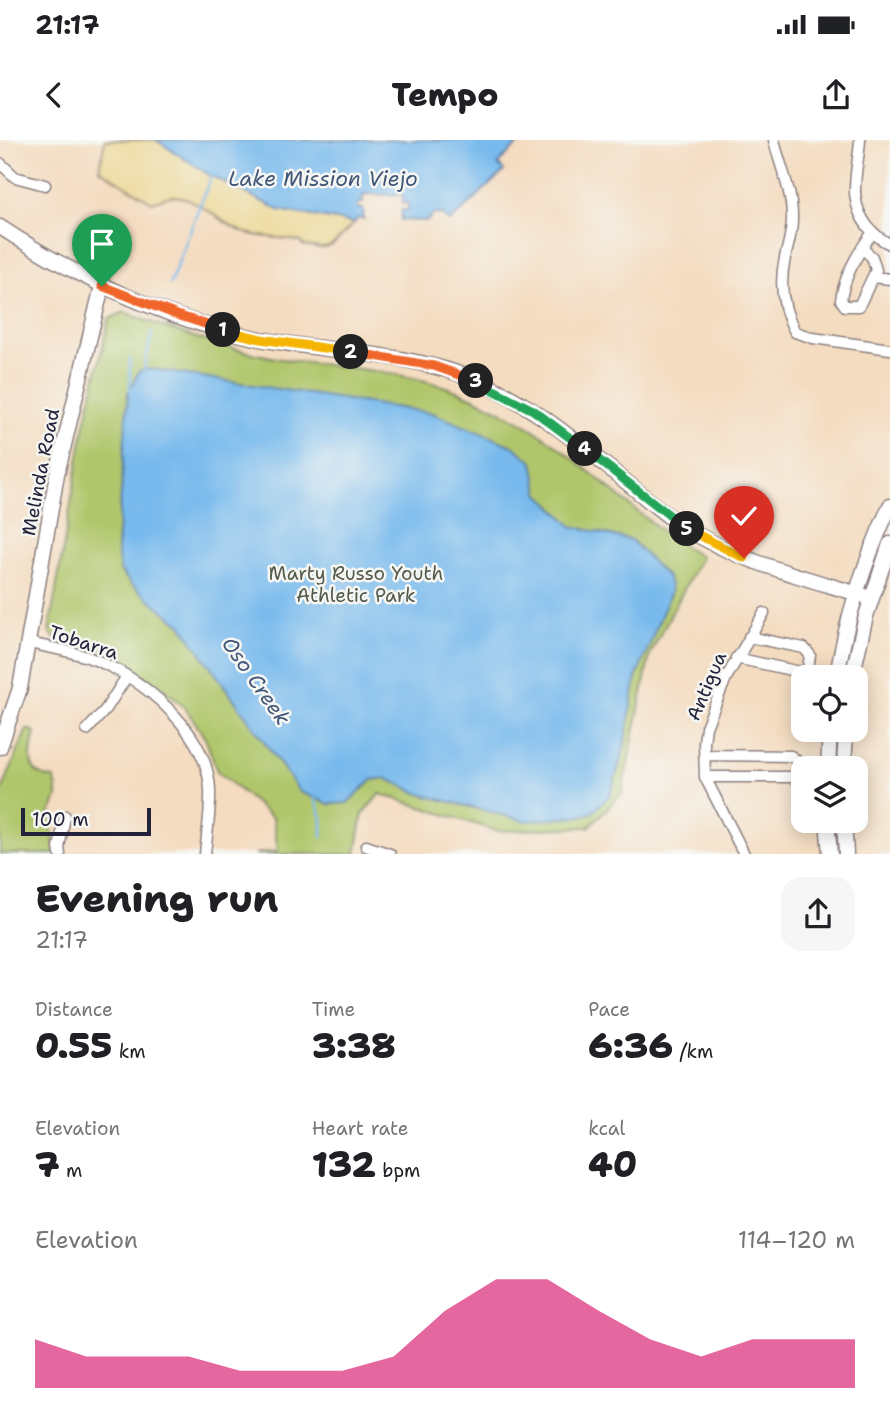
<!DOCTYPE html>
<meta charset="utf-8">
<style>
:root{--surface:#fff;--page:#f6f6f6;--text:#202124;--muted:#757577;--accent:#db2777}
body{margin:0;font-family:"Shantell Sans",sans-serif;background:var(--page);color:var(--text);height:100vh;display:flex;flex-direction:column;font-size:26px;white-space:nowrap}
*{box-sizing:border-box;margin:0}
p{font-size:23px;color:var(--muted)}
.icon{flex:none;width:38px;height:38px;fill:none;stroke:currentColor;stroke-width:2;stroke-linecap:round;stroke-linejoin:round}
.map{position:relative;height:714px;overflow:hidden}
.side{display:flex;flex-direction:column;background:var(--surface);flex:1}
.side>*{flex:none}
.tools{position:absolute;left:791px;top:525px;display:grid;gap:14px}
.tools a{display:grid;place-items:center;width:77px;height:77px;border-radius:14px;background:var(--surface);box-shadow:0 4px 18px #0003;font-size:35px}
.scale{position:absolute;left:21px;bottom:18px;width:130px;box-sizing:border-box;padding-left:7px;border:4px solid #22223b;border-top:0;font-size:19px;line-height:24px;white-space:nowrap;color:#22223b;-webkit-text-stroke:5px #f6f6f2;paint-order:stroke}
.pin{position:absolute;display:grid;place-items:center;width:60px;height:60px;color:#fff;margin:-72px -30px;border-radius:50% 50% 50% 0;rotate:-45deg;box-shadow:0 0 7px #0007}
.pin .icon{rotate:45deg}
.km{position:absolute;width:35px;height:35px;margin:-18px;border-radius:50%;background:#222;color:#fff;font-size:19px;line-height:35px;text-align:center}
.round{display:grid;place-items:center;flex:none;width:74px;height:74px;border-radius:21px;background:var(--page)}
.summary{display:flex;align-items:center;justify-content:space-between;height:119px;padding:0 35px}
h1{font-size:38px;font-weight:800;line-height:52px}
.metrics{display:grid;grid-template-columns:repeat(3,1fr);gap:10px;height:119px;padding:7px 35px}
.metrics div{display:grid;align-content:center}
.metrics b{font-size:35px;font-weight:800}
.metrics small{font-size:19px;font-weight:400}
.metrics p{font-size:19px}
.chart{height:196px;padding:14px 35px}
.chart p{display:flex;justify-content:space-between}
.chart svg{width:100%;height:126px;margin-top:7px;fill:var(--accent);opacity:.7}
.status{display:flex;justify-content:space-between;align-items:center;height:49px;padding:0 35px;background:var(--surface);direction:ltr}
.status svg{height:19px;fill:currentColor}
header{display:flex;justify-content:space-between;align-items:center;height:91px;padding:0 35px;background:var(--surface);font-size:32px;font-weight:800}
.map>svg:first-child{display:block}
.green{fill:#b0c66b;stroke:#697453;stroke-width:2}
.sand{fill:#eeda9e;stroke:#887e6c;stroke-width:2}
.water{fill:#78baed;stroke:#4d6e94;stroke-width:2}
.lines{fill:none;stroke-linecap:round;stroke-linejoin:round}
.stream{stroke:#78baed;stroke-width:2.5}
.minor-casing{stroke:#8b7f7e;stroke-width:13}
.major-casing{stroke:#8b7f7e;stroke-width:17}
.minor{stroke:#fff;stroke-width:10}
.major{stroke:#fff;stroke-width:14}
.split-1-casing{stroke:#fff;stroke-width:14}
.split-2-casing{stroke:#fff;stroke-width:14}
.split-3-casing{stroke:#fff;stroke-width:14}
.split-4-casing{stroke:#fff;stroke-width:14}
.split-5-casing{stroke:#fff;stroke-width:14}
.split-6-casing{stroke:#fff;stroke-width:14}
.split-1{stroke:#f0652b;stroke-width:9}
.split-2{stroke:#f5b400;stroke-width:9}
.split-3{stroke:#f0652b;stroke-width:9}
.split-4{stroke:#22a559;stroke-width:9}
.split-5{stroke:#22a559;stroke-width:9}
.split-6{stroke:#f5b400;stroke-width:9}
.labels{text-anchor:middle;stroke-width:5;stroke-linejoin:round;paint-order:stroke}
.street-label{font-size:19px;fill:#22223b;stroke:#f6f6f2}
.park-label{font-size:19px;fill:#545b4c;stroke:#f6f6f2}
.water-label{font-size:21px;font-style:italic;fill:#405779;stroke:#f6f6f2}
</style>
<div class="status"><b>21:17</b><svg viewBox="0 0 49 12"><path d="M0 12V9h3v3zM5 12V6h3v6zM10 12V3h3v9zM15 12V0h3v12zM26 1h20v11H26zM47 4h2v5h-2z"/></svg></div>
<header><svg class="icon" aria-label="back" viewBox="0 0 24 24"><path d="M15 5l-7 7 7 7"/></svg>Tempo<svg class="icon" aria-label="share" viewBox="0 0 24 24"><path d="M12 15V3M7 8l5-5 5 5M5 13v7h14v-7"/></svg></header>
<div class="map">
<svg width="890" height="714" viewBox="0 0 890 714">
<rect width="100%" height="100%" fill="#f6f6f2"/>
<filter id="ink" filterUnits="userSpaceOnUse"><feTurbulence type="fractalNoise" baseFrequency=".0143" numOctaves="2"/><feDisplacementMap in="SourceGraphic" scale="14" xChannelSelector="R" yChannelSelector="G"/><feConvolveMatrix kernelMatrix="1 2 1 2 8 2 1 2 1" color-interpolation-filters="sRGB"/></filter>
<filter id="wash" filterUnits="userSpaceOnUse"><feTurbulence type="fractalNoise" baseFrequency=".00686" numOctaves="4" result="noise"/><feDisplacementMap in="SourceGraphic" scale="28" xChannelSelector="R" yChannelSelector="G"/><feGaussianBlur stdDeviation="1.57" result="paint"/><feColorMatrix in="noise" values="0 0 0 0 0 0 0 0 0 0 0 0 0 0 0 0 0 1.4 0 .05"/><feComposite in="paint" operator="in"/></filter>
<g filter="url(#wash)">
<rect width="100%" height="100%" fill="#f4dcc0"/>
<path class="green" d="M124,172c51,20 104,38 158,47 59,9 122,11 178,33 31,13 61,29 89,48 52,38 97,84 152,117l-51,97 -28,139 -33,34 -92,4 -117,-37 -17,19 -7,41h-101l23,-3 -5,-33 -56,-47 -11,-31 -11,-18 -12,-16 -18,-16 -47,-31 -29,-13 -34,-7 -6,-8 34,-198 26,-114z
M27,589l8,3c-5,23 -11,43 19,46 6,16 3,22 -4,35l5,41h-55v-59z"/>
<path class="sand" d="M105,0h51l123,70 75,13c-22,20 -18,31 -52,22l-1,-3c-18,-5 -37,-4 -55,-9 -24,-7 -48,-37 -73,-37 -8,0 -14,4 -21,6l-53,-33z"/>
<path class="water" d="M156,0h360l3,3 -21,21 6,7 -54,51 -9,-9 -3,2 -3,-2 -8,8 -26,-1 1,-10h6v-7h-5v-8l-40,-1v9h-5v5l5,1 1,10 -6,-1 -4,5 -75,-13 -68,-34z
M151,229l281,44 81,33 20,16 6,31 33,33 59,14 37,38 3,13 -35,87 -13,75 -13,42 -18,18 -16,4 -50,4 -103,-26 -38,-17 -13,2 -25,23 -18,1 -29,-12 -119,-167 -51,-42 -10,-13 -3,-21 11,-156 11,-22z"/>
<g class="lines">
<path class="stream" d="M170,144l41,-108
M130,219v31
M144,230l8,-38
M314,656l8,22v19"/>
</g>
</g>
<g filter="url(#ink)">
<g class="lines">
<defs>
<path id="minor" d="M774,0c6,27 19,52 18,80 0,13 -4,25 -7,38 -6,26 -3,50 10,74l18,6 77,11
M860,0c-2,32 -14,59 8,87 6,7 13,13 22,17
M0,23l15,14 30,8
M862,108l10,9 4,13 -17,36h-14l-4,-6c3,-24 18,-49 32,-68
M873,137l17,2
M29,503c26,6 54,10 78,22 45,22 100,70 103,124 1,22 -3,44 -5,65
M736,518l64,14 8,-3 2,-14 -6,-7 -55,-11
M87,590l19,-21 21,-33
M704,615l87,1 7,6 -1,15h-92
M366,706l24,8
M60,714l-1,-6 6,-32
M744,714l-39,-77 -1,-35 2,-15 20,-49 38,-65"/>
<path id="major" d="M0,87c79,52 167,93 260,112 69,13 142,13 208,38 62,24 111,67 162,108 17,14 35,30 54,42 57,36 123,51 187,71
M837,537c9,-59 28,-117 53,-171
M852,537l14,-61 24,-72
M0,607l20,-59 37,-214 45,-188
M828,628l2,-38
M844,628l2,-38
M827,681l3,33
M844,681l2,33"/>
</defs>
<use href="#minor" class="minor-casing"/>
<use href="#major" class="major-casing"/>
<use href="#minor" class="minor"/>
<use href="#major" class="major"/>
</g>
</g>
<g class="lines" filter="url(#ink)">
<defs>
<path id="split-1" d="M102,146l75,29 46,15"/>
<path id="split-2" d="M223,190l38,9 90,13"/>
<path id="split-3" d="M351,212l83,14 42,15"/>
<path id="split-4" d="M476,241l57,29 52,39"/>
<path id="split-5" d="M585,309l102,80"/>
<path id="split-6" d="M687,389l57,29"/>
</defs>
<use href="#split-1" class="split-1-casing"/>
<use href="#split-2" class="split-2-casing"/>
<use href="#split-3" class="split-3-casing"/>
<use href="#split-4" class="split-4-casing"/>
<use href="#split-5" class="split-5-casing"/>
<use href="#split-6" class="split-6-casing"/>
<use href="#split-1" class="split-1"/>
<use href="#split-2" class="split-2"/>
<use href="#split-3" class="split-3"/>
<use href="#split-4" class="split-4"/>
<use href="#split-5" class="split-5"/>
<use href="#split-6" class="split-6"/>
</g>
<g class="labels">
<g class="street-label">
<text transform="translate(40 332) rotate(-79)" y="7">Melinda Road</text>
<text transform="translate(84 502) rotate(18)" y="7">Tobarra</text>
<text transform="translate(706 546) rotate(-67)" y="7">Antigua</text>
</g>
<g class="park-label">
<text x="356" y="440">Marty Russo Youth<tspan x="356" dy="22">Athletic Park</tspan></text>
</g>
<g class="water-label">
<text x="323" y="46">Lake Mission Viejo</text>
<text transform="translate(256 541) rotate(55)" y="7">Oso Creek</text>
</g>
</g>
</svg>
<div class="tools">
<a><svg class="icon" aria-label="locate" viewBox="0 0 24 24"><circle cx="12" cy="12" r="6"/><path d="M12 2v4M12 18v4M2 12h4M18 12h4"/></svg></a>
<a><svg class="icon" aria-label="layers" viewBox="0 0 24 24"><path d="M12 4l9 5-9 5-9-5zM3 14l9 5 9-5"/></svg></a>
</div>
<div class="scale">100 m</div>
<div class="pin" style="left:102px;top:146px;background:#1e9e55"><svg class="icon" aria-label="arrive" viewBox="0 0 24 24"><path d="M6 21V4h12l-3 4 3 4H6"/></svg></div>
<div class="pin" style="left:744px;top:418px;background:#d93025"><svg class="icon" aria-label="check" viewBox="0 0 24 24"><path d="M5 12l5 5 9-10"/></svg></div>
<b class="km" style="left:223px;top:190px">1</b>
<b class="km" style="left:351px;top:212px">2</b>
<b class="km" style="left:476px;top:241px">3</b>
<b class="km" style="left:585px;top:309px">4</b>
<b class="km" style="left:687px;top:389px">5</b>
</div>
<section class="side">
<div class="summary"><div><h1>Evening run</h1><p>21:17</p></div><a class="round"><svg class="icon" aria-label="share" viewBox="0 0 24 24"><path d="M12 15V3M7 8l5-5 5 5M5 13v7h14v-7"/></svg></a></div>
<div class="metrics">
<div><p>Distance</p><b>0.55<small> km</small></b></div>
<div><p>Time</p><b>3:38</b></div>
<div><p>Pace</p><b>6:36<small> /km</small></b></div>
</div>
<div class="metrics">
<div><p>Elevation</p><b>7<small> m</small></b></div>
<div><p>Heart rate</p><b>132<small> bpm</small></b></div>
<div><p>kcal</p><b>40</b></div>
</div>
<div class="chart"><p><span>Elevation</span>114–120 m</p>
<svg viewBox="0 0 160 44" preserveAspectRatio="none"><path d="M0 44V27L10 33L20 33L30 33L40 38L50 38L60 38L70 33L80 17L90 6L100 6L110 17L120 27L130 33L140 27L150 27L160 27V44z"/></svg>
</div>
</section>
